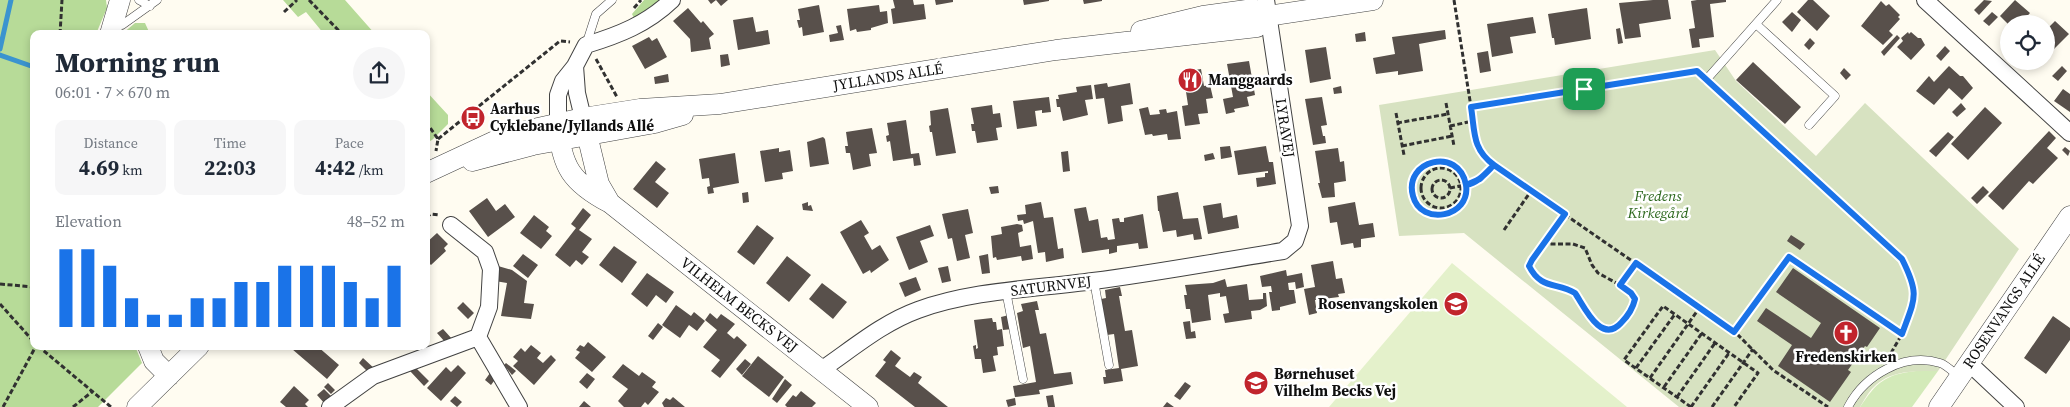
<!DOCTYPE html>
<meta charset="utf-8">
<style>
:root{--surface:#fff;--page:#f6f6f7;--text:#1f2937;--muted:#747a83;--accent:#1a73e8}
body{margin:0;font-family:"Source Serif 4",serif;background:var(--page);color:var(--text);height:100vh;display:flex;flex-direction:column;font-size:19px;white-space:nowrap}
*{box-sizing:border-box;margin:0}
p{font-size:16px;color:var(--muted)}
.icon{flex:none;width:28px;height:28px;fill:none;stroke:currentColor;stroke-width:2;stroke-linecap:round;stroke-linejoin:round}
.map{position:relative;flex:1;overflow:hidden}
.panel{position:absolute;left:30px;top:30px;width:400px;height:320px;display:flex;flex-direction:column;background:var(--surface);border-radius:10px;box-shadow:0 2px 8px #0003}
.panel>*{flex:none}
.fabs{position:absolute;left:2000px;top:15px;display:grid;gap:10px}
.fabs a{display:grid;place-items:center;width:55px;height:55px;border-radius:50%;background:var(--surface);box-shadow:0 2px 8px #0003;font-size:25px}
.pin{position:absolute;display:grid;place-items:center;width:42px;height:42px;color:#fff;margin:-21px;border-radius:10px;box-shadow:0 2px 8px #0006}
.round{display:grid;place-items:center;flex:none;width:52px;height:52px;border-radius:26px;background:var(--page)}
.overview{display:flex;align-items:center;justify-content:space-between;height:85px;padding:0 25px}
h1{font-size:28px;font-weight:700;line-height:38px}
.metrics{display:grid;grid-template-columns:repeat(3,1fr);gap:8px;height:85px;padding:5px 25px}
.metrics div{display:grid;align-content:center;border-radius:10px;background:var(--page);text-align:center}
.metrics b{font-size:21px;font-weight:700}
.metrics small{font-size:14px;font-weight:400}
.metrics p{font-size:14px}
.chart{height:140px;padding:10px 25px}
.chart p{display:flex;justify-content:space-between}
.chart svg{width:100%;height:90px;margin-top:5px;stroke:var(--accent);stroke-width:6}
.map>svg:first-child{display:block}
.green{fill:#d3eab9}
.forest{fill:#b7db98}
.cemetery{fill:#d7e2c1}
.pitch{fill:#e4f1cb}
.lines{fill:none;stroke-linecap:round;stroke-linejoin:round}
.stream{stroke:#3b94cf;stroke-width:5}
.building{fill:#58504b}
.service-casing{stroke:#424242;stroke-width:9}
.minor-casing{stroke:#424242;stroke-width:18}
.tertiary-casing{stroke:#424242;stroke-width:21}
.path{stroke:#313131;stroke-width:3;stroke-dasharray:5 2.5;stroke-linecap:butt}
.service{stroke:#fff;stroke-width:8}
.minor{stroke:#fff;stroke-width:16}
.tertiary{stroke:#fff;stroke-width:20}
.route-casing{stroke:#fff;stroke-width:10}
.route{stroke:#1a73e8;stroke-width:6}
.labels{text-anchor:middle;stroke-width:5;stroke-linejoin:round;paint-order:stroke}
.street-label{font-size:15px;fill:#0f0f0f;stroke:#fff}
.poi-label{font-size:15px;font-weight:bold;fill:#0f0f0f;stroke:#fff;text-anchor:start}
.park-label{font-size:15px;font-style:italic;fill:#2d681e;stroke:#fff}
</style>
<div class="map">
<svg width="2070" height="407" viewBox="0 0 2070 407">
<rect width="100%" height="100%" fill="#fffcf1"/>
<path class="green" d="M1916,371h22l-26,36h-52c16,-24 25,-33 56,-36z"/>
<path class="forest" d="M0,0h106l1,8 -11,26h-62v312h101l7,17 -44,44h-98z
M283,0h62l30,34h-51l-18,-22 -8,5z
M644,0h18l-18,14 -10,4 -2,-4z
M135,23h10l5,11h-28z
M426,91l22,24v9l-16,16 -6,3z"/>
<path class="cemetery" d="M1715,50l21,31 80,75 49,-53 154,146 -81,122c-22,0 -48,-1 -64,16 -6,5 -10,14 -14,20h-181l-215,-174 -65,3 -20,-131z"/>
<path class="pitch" d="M1452,263l175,144h-298z"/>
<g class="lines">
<path class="stream" d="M0,49l11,-49
M0,55l34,12"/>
</g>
<path class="building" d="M708,0h20l-7,6 -5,-6 -5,4z
M893,0h20l1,5 10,-1 2,15 -33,5 -2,-15 4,-1z
M935,0h18v2l-17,3z
M1023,0h26v1l-25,4z
M1083,0h19v1l-18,3z
M1653,0h15l3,19 -32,5 2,13 -16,2 -6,-36z
M1697,0h29v2l-16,2 4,33 -15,2 1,8 -8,1 -3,-19 6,-1 -4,-27z
M1808,0h5l17,16 -13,15 -20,-19z
M1984,0l8,1 -13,14 -5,-5z
M2015,0l15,13 -10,11h-12l-8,-8z
M1881,1l5,5 3,-2 11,11 -2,2 2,2 -11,12 4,4 -10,10 -22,-19z
M819,5l5,27 -21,4 -1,-9 -3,1 -2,-8h3l-2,-11z
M879,5l1,7 7,-1 1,12 -17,5v2l-14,2 -1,-3 -6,2 -3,-22z
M688,8l13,15 2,-2 11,13 -5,4 2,11 -20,3 -1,-13 -17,-18z
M1587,8l4,31 -36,6 -1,-7h-2l-4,-24z
M1792,12l9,8 -9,12 -10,-10z
M1992,12l6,5 -9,9 -6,-5z
M753,17l3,15 12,-2 2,14 -32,6 -5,-30z
M1533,17l3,16 -26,4 3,16 -21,4 -5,-33z
M2055,21l14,13 -16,16 -3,-2 -4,5v-23z
M841,25l3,15 -14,2 -1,-7 9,-2 -2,-7z
M1620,28l3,15 -5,1 -2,-15z
M1445,30l1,9 -27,5 4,27 -25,4v-4l-22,3 -3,-16 22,-4 -3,-17z
M1365,32l1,9 -10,1 -1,-8z
M1908,32l1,2 2,-2 7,6h3l4,7 -14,15 -14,-13 6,-6 -2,-3z
M1897,35l3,3 -16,18 -3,-4z
M649,37l3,4 5,-3 10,19 -22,12 -13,-23z
M1810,38l5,5 -6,7 -5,-5z
M1945,46l5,5 -9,10 -5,-5z
M1326,47l5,32 -21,4 -5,-33z
M1488,51l3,20 -11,2 -3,-20z
M728,54l2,11 -9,2 -1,-12z
M1249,61l6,34 -8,2 2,9 -15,3 1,3 -9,2 -3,-15 10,-2 -6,-33z
M1753,62l48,45 -16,17 -49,-44z
M1949,66l11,10h3l10,12 -11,12 -13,-12 -15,17 -18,-14 13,-15 5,6z
M2062,66l5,5 -9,10 -6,-5z
M1844,68l7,7 -5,5 -6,-7z
M1201,69l3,17 6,-1 3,13 -7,1 2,14 -10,1 2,10 -15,2 -3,-20 6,-1 -5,-33z
M668,74l1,8 -14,2 -1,-7z
M1107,83l1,4 22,-4 3,21 -12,2 2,15 -15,3 -4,-26 -8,1 -2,-14z
M1091,85l2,14 -8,1 3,15 -25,6 -3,-14h-3l-1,-8h3l-1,-4 19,-3 -1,-5z
M1341,86l1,7 -8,1 -1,-6z
M2063,89l7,5v18l-16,-11z
M1049,97l2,15 -9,1v-3l-7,1 2,15 -20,3 -4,-28z
M1322,97l5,28 -6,1 2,10h2l1,7 -13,2 -8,-46z
M1961,103l5,6 -9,8 -5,-5z
M992,105l1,9 7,-1 2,14 -6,1 2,12 -21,3 -2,-12h-3l-1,-7h3l-3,-16z
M1148,107l2,8 10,-1 -1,-4 7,-1 1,4 10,-2 4,28 -13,1 -1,-6 -14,2 -1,-2 -7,1 -6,-26z
M1985,107l17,16 -34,37 -17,-16z
M948,108l8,45 -20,3 -4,-24h-2l-1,-6 2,-1 -1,-14z
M906,120l5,34 8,-1 2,12 -7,1 -1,-8 -20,3 -3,-20 -3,1 -1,-6 3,-1 -2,-12z
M872,128l5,25 -8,1 2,12 -18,4 -3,-17h-4l-1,-7h3l-2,-14z
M2049,131l7,7 -9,10 11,10 -25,26 -4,-3 -26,29 -15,-14z
M1948,132l6,5 -18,20 -7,-6z
M823,137l2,2 4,25 -19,3 -3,-25z
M1230,146l2,11 -11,2 -1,-12z
M1266,146l3,16h4l3,22 -19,3 -1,-9 9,-1v-4h3v-2l-30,4 -4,-24z
M2065,147l5,4 -2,5 -6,-6z
M779,148v4l11,-2 3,21 -11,2 1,6 -18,3 -5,-31z
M1338,148l2,14 4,-1 2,20 -12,2 1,14 -13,1 -4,-15h2l-5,-32z
M1068,151l2,20 -7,1 -2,-20z
M735,153l4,30 -26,5 1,5 -6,1 -1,-7 3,-1 -1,-8 -7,1 -3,-20z
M1213,153l2,6 -10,2 -1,-6z
M656,161l10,8 -11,13 14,11 -12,15 -24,-19z
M998,186l1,7 -8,1 -2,-7z
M1983,186l6,6 -12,12 -6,-6z
M748,192l1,10 -6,1 -1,-10z
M1178,192l5,27 15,-1 4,21 -8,1 -1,-6 -16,3 -1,-7 -13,2 -4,-21h-1l-1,-15z
M487,198l9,13 9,-7 10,13 -27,20 -19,-26z
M808,202v4l3,-1 2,6 -10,-1 -1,-6z
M1041,202l3,16 9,-1 5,32 5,-1 1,10 -18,4 -1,-10 -7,1 -5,-32 -9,3 -1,-4 -5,1 -1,-6 9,-1 -1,-9z
M1355,202l4,23 14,-2 2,14 -14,2v8l-7,1 -1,-5 -12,2 -4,-23 -7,1 -2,-16z
M1221,203l2,15 14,-3 2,13 -31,6 -5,-28z
M1086,207l3,14 9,-2 3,19 6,-1 1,3 7,-1 -3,-20 7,-1 1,4h4v-4l19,-4 5,34 -9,1 -1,-6 -21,3v6l-8,2v-5l-27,4 -8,-44z
M583,208l8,7 -12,15 13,9 -10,13 7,5 -7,8 -6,-5 -6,7 -15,-12 21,-27 -5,-4z
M968,209l5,24 -8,2 5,23 -13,3 -5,-23 -4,1 -6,-25z
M534,215l15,12 -3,4 6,5 -11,13 -21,-16z
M861,220l8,13 -5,3 8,14 8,-5 9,15 -18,13 -1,-3 -7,4 -23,-42z
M1017,224l5,1 1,6 -5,2 2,14 11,-2 2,14 -11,2 -1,-5 -24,4 -1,-3 -3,1 -2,-22 11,-2 -1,-7z
M757,225l17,13 -20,27 -17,-13z
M930,225l4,11 -14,5 8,21 -19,8 -13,-33z
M437,233l11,11 -4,4 2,3 -15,14 -5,-5v-17z
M1791,235l14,9 -5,6 -13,-9z
M614,246l23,16 -15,21 -23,-18z
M523,254l15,11 -10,13 -15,-12z
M988,254l2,19 -8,1 -3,-18z
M787,256l24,19 -22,27 -23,-19z
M1333,261l3,18 6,-1 3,15 -7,1 1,3 -24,3 2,13 -8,2 -5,-26 11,-2 -4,-22z
M498,266l14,4 15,11 -3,22 10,1 -3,15 -30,-3 6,-33 -12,-2z
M948,266l3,15 -9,2 -4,-15z
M1793,268l87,60 -13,19 -2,-1 -17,24 3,2 -21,30 -52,-36 14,-21 -35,-24 9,-13 45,30 10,-15 -45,-31z
M1286,270l1,6 15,-3 2,14 -8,2 -1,-7 -7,1 1,7h5l2,13 -16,4v3l-8,1 -3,-19h3l-1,-6 -9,1 -2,-11z
M647,273l27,19 -8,11 -10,-8 -9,12 -16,-13z
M916,277l5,13 -16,7 -6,-14z
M1225,279l2,8 20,-3 2,16 14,-1v-6h3l1,13 -7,4 -9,1 1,8 -27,4 -2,-9 6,-1 -3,-17 -6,1v-4l-12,2 3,25 -19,3 -2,-14h-4l-2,-14h3l-2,-10 28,-2z
M822,283l25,19 -14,17 -24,-20z
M1120,287l2,9h-3l6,35 7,-1 6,36 -17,3 2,12 -19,3 -1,-7h3l-1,-7 14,-2 -5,-34 -7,1 -6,-36 5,-1 -1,-8z
M1037,301l2,9h-4l5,24 6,-1 8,41 17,-2 2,12 -34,6 1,4 -25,3 -2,-11 23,-4 -6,-36 -7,2 -6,-35 6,-2 -2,-7z
M463,302l11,11 -6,6 -11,-11z
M676,305l15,11 3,-4 11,9 -8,10 -8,-6 -9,13 -18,-13z
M710,313l7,6 4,-5 14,10 -8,9 7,6 3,-3 10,9 -27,33 -9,-7 9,-11 -17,-13 14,-17 -12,-10z
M1009,315l3,14 -9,1 -2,-13z
M2053,316l17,12v12l-24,34 -22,-16z
M992,318l1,4h3l1,8 5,-1 2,17 -7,1 1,8 -5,1 3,15 -13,2 -2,-14h-6l-2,-13 3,-1v4l2,-1 -4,-28z
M1190,321l1,11 4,-1 1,7 -10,1 -3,-17z
M658,323l5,4 -10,13 -5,-4z
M443,329l10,11 -8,2 -8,-9z
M588,342l18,15 -14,15 -17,-14 5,-6 -4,-2 4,-5 4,2z
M531,345l10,8 -4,5 6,5 8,-8 5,5 -22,25 -21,-19 5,-5 -5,-4 8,-9 4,4z
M295,346h22l22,19 -12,14 -35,-30z
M891,350l10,8 -6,8 15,11 4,-5 8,5 -4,6 30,24h-33l-40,-31 11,-14 -3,-2z
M758,356l26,21 -15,20 -27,-21z
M363,358l13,12 -7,3 -10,-10z
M745,359l6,5 -9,11 -6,-6z
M506,363l10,8 -4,4 -8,-10z
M623,364l16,12 3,-4 14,10 -4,5 7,5 -11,13 -3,-3 -4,5h-17l-6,-6 10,-12 -16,-12z
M458,365l8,8 -25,28 -14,-13 19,-21 5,5z
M415,367l14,14 -5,5 -14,-15z
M490,373l7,4 -6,8 -6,-5z
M587,373l8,6 -8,10 -8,-7z
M785,379l7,6 -15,18 -5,-4z
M1185,382l6,4 -11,14 -6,-4z
M328,383l7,7 -4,4 -7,-7z
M294,386l15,14 -4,4 3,3h-22l-6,-5z
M324,389l8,8 -7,7 -8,-9z
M801,391l15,12 -4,4h-25l-2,-2 8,-10 3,2z
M1053,395l2,12h-7l-2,-11z
M455,396l7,6 -5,5 -7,-6z
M673,397l12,10h-21l-2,-4 4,-5 4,2z
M1015,398l1,7 -8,2 -2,-7z
M584,401l7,6h-12z
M1167,402l7,5h-11z"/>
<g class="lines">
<defs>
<path id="service" d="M139,0l11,6
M1756,24l79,72 -26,29
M115,25h7l35,-25
M586,45l10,-31 16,-14
M1706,80l71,-80
M1094,281l15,84
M1006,291l17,88
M1848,407c17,-32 56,-55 92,-44 7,2 14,10 19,14"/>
<path id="minor" d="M1925,0l145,133
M575,66l2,27 6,25
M558,124v-29l5,-14 12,-15 11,-21c33,-10 61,-21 86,-45
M478,337l41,70
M1969,363l47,44
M821,370c31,-21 61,-47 97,-60 55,-20 117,-21 175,-29 63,-8 127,-20 190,-30l12,-10 5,-15 -34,-226
M330,407l43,-31 105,-39 11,-30 2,-38 -6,-17 -34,-27"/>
<path id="tertiary" d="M1141,31l62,-15 50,-7 15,7 105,-16
M110,34l10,-34
M584,122l15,62 11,19
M558,124c3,43 14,59 52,79l258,204
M472,161l61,-16 122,-22 28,-8
M426,173l73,-34 30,-9 54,-12 57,-9 80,-5 336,-54 201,-23 11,-11
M148,346l6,15 15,15
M137,407l62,-61
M1939,407l131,-191"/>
</defs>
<use href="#service" class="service-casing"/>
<use href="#minor" class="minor-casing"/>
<use href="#tertiary" class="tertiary-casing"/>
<path class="path" d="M309,0l33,34
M1454,0l17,107
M634,8l7,-8
M284,12l13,-12
M60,34l2,-34
M596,59l21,38
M1698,72l-227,35 6,42 6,9 252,174 38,38 55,37
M1714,86l188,173 13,28 -1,15 -12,32 -11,19v4
M1446,103l8,43
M1396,113l8,42
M426,122l12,17 -2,12
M1397,123l51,-9
M1450,126l23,-5
M438,139l122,-98 10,1
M1402,146l50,-10
M1412 188a27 27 0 1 1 54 0a27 27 0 1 1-54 0Z
M1421 188a20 20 0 1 1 40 0a20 20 0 1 1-40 0Z
M1432 189a9 9 0 1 1 18 0a9 9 0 1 1-18 0Z
M1450,188l25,-5 19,-18
M1565,214l-36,52c13,26 28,15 46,27 9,13 26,52 46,30 6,-6 12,-15 14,-24l-4,-6 -11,-8 15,-22
M426,217l5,-3 9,1
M1504,230l27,-39
M1543,244h30l12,4 7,17 6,8 22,12
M0,284l34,3
M0,304l34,38
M1735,332l54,-75 113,77
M38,346l73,61
M1636,368l39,-54
M1650,378l50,-71
M1664,387l38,-54
M1677,397l38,-54
M3,407l33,-61
M73,407l20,-16
M1691,407l-67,-47 39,-54 95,67 -24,34
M1691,407l38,-54
M1712,407l41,-58"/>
<use href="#service" class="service"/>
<use href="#minor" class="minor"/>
<use href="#tertiary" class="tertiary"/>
</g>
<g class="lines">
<defs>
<path id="route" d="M1584,89l-113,18c4,25 1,42 23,58l-14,14 -14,6c-7,-39 -63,-25 -53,11 8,31 58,21 53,-11 13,-3 19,-11 28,-20l71,49 -33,46 -3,6c12,24 28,16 46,27 9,13 26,52 46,30 6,-6 12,-15 14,-24l-4,-6 -11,-8 16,-22 98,69 55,-75 113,77c13,-36 18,-39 0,-75l-205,-188 -113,18"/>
</defs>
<use href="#route" class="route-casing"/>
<use href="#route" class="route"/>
</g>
<defs>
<symbol id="restaurant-disc" viewBox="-11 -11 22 22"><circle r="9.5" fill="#c1242c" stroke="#fff"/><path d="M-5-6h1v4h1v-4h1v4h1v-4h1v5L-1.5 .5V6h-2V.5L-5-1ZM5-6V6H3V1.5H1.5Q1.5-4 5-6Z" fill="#fff"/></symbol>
<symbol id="bus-disc" viewBox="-11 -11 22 22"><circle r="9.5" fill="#c1242c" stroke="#fff"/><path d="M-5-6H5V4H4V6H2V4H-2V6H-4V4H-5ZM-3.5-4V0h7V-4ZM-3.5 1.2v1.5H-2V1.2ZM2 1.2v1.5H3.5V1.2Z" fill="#fff"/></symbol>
<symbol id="school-disc" viewBox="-11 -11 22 22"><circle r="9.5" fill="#c1242c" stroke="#fff"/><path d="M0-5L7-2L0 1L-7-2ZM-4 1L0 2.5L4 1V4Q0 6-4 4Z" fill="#fff"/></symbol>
<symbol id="church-disc" viewBox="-11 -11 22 22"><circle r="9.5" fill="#c1242c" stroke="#fff"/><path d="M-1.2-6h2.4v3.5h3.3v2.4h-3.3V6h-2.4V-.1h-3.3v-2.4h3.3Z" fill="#fff"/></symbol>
</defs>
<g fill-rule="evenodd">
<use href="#restaurant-disc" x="1176" y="66" width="28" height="28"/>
<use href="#bus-disc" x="459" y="104" width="28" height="28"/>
<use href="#school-disc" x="1442" y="290" width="28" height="28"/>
<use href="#church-disc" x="1832" y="319" width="28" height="28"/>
<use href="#school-disc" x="1242" y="369" width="28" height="28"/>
</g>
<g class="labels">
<g class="street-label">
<text transform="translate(888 77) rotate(-9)" y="5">JYLLANDS ALLÉ</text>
<text transform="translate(1285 128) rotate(81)" y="5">LYRAVEJ</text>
<text transform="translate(1051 286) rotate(-7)" y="5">SATURNVEJ</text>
<text transform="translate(739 305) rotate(38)" y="5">VILHELM BECKS VEJ</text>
<text transform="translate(2004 311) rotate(-56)" y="5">ROSENVANGS ALLÉ</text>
</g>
<g class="poi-label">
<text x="1208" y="85">Manggaards</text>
<text x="490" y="114">Aarhus<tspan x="490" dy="17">Cyklebane/Jyllands Allé</tspan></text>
<text x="1438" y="309" text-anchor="end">Rosenvangskolen</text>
<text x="1846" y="362" text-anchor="middle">Fredenskirken</text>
<text x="1274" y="379">Børnehuset<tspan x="1274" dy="17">Vilhelm Becks Vej</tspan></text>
</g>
<g class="park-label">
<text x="1658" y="201">Fredens<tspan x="1658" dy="17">Kirkegård</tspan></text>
</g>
</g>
</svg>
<div class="fabs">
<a><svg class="icon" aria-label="locate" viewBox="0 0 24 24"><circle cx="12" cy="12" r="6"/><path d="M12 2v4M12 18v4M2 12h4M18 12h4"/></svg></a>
</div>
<div class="pin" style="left:1584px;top:89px;background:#1e9e55"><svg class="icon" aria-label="arrive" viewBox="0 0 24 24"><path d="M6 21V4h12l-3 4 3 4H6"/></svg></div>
<section class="panel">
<div class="overview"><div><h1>Morning run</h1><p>06:01 · 7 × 670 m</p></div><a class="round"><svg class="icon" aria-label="share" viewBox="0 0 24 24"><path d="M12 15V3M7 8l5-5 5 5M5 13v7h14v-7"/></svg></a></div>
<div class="metrics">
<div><p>Distance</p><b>4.69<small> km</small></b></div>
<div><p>Time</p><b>22:03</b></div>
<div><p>Pace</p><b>4:42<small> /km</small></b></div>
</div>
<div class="chart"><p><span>Elevation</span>48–52 m</p>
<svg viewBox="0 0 160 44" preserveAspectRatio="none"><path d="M5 44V6M15 44V6M25 44V14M35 44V30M45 44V38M55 44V38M65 44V30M75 44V30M85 44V22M95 44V22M105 44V14M115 44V14M125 44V14M135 44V22M145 44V30M155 44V14"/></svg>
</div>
</section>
</div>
